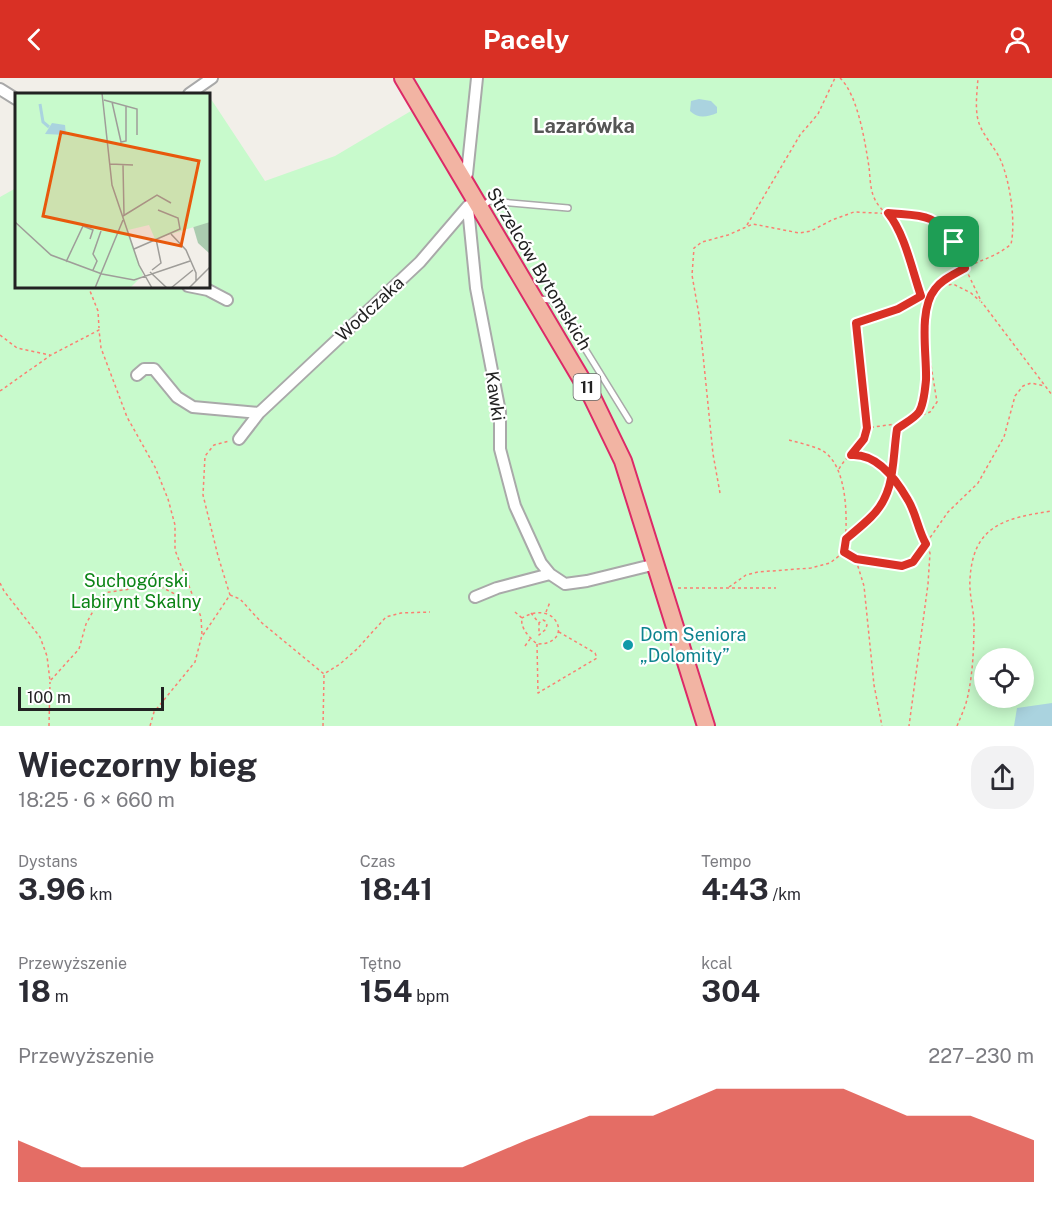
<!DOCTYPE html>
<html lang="pl">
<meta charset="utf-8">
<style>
:root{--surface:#fff;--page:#f2f2f3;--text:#2b2b33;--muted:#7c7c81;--accent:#d93025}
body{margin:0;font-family:"Public Sans",sans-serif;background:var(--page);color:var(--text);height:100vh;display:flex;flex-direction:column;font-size:22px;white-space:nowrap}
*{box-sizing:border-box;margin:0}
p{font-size:20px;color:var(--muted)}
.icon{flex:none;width:33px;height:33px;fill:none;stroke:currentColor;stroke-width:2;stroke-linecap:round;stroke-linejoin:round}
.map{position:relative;height:648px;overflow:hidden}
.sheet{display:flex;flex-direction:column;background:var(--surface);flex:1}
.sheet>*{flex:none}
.fabs{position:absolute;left:974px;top:570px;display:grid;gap:12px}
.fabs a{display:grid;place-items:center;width:60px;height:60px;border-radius:50%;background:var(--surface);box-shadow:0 3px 15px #0003;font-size:30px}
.scale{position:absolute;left:18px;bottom:15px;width:146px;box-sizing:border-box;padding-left:6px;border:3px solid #222;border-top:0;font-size:16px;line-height:21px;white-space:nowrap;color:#222;-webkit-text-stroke:4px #fff;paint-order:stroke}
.pin{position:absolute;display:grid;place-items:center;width:51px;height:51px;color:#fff;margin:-26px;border-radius:12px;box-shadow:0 3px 9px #0006}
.round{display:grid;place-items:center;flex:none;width:63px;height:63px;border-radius:24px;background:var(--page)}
.overview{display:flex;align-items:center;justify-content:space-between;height:102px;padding:0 18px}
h1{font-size:33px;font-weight:700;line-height:45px}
.metrics{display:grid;grid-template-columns:repeat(3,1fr);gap:9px;height:102px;padding:6px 18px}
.metrics div{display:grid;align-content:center}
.metrics b{font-size:30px;font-weight:700}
.metrics small{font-size:16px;font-weight:400}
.metrics p{font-size:16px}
.chart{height:168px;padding:12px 18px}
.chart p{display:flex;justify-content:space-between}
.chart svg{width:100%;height:108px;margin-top:6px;fill:var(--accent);opacity:.7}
header{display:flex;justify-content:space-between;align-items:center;height:78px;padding:0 18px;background:var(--accent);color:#fff;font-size:27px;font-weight:700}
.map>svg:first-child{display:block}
.park{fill:#c8facc;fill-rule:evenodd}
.water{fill:#aad3df}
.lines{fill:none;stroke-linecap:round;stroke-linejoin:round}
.service-casing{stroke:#a9a9a9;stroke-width:8}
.minor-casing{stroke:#a9a9a9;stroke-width:14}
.trunk-casing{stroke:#dc2a67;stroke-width:20}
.path{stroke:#fa8072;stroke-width:1.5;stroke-dasharray:3 3;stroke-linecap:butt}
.service{stroke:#fff;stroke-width:5}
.minor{stroke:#fff;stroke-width:10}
.trunk{stroke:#f2b4a3;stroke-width:16}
.route-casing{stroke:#fff;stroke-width:12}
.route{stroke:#d93025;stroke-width:8}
.culture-dot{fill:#0f9aa8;stroke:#fff;stroke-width:2}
.labels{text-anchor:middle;stroke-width:4.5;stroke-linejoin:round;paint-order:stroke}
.shield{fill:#fff;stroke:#646464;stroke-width:1.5}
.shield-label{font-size:16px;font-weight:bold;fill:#222}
.street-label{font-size:18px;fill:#222;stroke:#fff}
.park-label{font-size:18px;fill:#0c8416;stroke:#fff}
.culture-label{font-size:18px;fill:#0d838f;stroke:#fff;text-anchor:start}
.neighbourhood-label{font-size:20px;font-weight:bold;fill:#555;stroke:#fff}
.inset-river{fill:none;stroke:#aad3df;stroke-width:3}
.inset-road{fill:none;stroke:#9f9d99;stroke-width:1.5}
.view{fill:#e8590c;fill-opacity:0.15;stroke:#e8590c;stroke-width:3}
.inset-edge{fill:none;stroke:#222;stroke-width:3}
</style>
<header><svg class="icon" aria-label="back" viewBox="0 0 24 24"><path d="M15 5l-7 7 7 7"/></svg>Pacely<svg class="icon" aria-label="person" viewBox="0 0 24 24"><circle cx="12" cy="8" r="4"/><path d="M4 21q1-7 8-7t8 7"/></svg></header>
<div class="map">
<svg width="1052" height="648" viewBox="0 0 1052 648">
<rect width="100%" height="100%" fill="#f2efe9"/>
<path class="park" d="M401,0h651v648h-1052v-529l16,-9v98h192l1,-190 56,85 70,-25 81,-48zM984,580h39v40h-39z"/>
<path class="water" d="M699,21l12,2 6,6v6c-10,4 -19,6 -27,-2l1,-10z
M1052,625v23h-38l3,-18z"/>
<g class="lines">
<defs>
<path id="service" d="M481,130l8,-7 79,7
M539,221l13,1 14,18 63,102"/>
<path id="minor" d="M0,11l16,10
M189,16l23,-16
M463,100l4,-4 10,-96
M468,130l8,80 24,124v37l15,57 26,57 9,11 15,10 22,-3 69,-17
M188,208l20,4 19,10
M137,297l7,-6h10l23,28 16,10 66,6 161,-151 48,-56
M239,361l20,-26
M475,519l22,-9 53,-14"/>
<path id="trunk" d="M403,0l189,319 31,64 83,265"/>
</defs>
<use href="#service" class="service-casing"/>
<use href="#minor" class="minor-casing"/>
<use href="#trunk" class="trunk-casing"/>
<path class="path" d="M840,0c18,17 25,64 29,89 1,9 1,19 4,28 5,15 20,22 27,37l21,64 4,28
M747,147l53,-90 18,-21 17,-36
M88,208l10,25 1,17
M937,210l16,-4 18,9 9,8
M984,227l68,90
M0,257l17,13 33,7
M0,313l51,-36 48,-25 2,18 26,69 28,50 13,32 7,26v25l26,67 1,18 -7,27 -41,50 -4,14
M906,344l24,-10 7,-10 -11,-67
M867,350l-11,-105 42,-14 35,-19
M852,377l10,-1 10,4 20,20 16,23 22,52 -2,31 -19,142
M839,391c8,-15 23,-22 28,-41l35,-5
M720,415l-7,-39 -14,-139 -7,-40 2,-27 8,-6 26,-7 25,-11 46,9 12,-2 21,-11 22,-8 64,3 13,3 17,14 34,71
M846,461c8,-7 17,-14 25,-22 25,-24 21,-56 26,-88 6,-6 17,-10 22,-16 19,-27 -6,-91 14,-122 17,-26 56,-27 78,-47 5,-22 -1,-62 -10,-83 -6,-14 -19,-26 -23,-41 -3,-13 -1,-28 0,-42
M844,474l12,7 46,7 11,-4 35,-50 30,-29 26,-46 11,-41 8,-10 8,-3 14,3
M856,482l8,26 10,99 8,41
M0,505l4,8 36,46 7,19 3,25 29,-32 7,-25 17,-31 54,-8 38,19
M729,509l17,-12 12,-3 53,-4 19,-5 14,-11c4,-28 5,-88 -23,-102 -10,-5 -22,-7 -32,-10
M678,510h98
M230,517l10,4 22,24 62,51 16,-10 17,-15 29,-32 15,-4 29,-1
M515,534l7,6c-2,10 7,19 15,26 38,1 21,-47 -15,-26
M546,534l4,-10
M531,535l8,10v12l6,-5 2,-5 -2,-4 -2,-1 -4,3
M203,557l27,-40 -12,-39 -15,-61 2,-39 9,-11 15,-4
M537,566l1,49 59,-35 -2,-5 -36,-21
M525,568l5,-7
M49,648l1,-44
M323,648l1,-51
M957,648c4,-10 9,-20 11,-31 5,-23 6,-50 6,-74 -1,-14 -5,-28 -4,-42 3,-54 35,-61 82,-68"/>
<use href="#service" class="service"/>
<use href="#minor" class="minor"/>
<use href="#trunk" class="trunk"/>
</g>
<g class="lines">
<defs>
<path id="route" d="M954,164l11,26c-10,6 -23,11 -30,21 -17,21 -8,66 -9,91 -1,10 -2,24 -7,32 -5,7 -16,12 -22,17 -5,32 -1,64 -26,88 -8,8 -17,15 -25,22l-2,13 12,7 46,7 11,-4 13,-18c-8,-14 -10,-31 -18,-44 -12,-21 -31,-47 -57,-45l13,-16 3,-11 -11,-105 42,-14 23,-13c-9,-26 -16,-62 -33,-83 30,3 48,-1 66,29"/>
</defs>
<use href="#route" class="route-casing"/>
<use href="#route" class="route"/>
</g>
<circle class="culture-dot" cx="628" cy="567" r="6"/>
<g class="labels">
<rect class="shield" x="573.5" y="296" width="27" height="26" rx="4.5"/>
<g class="shield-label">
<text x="587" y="315">11</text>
</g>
<g class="street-label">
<text transform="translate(539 191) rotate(59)" y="6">Strzelców Bytomskich</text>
<text transform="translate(370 231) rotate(-43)" y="6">Wodczaka</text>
<text transform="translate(495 318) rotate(82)" y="6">Kawki</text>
</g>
<g class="park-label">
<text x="136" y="509">Suchogórski<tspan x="136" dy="21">Labirynt Skalny</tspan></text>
</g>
<g class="culture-label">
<text x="640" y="563">Dom Seniora<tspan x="640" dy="21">„Dolomity”</tspan></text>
</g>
<g class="neighbourhood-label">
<text x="584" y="55">Lazarówka</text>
</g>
</g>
<g transform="translate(15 15)">
<rect width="195" height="195" fill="#f2efe9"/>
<path d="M192,123l3,6v32l-12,-11 -5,-17z" fill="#aacbaf"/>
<path d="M0,0h195v129l-55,17 -6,-14 -21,5 15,45 -13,13h-115z" fill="#c8facc"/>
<path d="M37,30l13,2 1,10 -21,-1z" fill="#aad3df"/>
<path class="inset-river" d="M25,11l3,18 6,5"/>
<path class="inset-road" d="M87,0l10,92 27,80 13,23M89,7l33,9v26M97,9l9,40 5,-1v-35M95,71l23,1M108,72l1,50M108,123l34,-21 14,8M0,129l36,33 51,19 32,6 56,-19M156,141l15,16 10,23v9M119,156l46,-20 -2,-11 -20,-8M51,169l17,-36 10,4 -3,9M78,177l4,-9 -4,-7 8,-23M137,177l9,-7 -5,-24M135,179l17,16M80,195l28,-68M156,195l22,-18M174,195l21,-21"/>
<path class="view" d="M46,39l138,29 -18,85 -138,-30z"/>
<rect width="195" height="195" class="inset-edge"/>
</g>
</svg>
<div class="fabs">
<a><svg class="icon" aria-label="locate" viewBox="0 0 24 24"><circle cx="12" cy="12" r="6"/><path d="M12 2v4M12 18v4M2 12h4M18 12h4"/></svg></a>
</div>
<div class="scale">100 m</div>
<div class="pin" style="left:954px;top:164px;background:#1e9e55"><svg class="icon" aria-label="arrive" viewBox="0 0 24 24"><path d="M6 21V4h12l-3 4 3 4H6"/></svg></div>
</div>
<section class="sheet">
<div class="overview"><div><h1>Wieczorny bieg</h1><p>18:25 · 6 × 660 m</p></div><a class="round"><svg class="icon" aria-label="share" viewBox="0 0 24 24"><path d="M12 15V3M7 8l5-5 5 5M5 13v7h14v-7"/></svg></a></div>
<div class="metrics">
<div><p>Dystans</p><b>3.96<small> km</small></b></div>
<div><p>Czas</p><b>18:41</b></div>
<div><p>Tempo</p><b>4:43<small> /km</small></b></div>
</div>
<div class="metrics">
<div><p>Przewyższenie</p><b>18<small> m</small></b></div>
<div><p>Tętno</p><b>154<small> bpm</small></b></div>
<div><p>kcal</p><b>304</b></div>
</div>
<div class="chart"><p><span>Przewyższenie</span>227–230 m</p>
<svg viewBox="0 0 160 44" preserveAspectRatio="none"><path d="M0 44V27L10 38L20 38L30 38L40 38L50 38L60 38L70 38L80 27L90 17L100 17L110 6L120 6L130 6L140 17L150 17L160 27V44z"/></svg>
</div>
</section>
